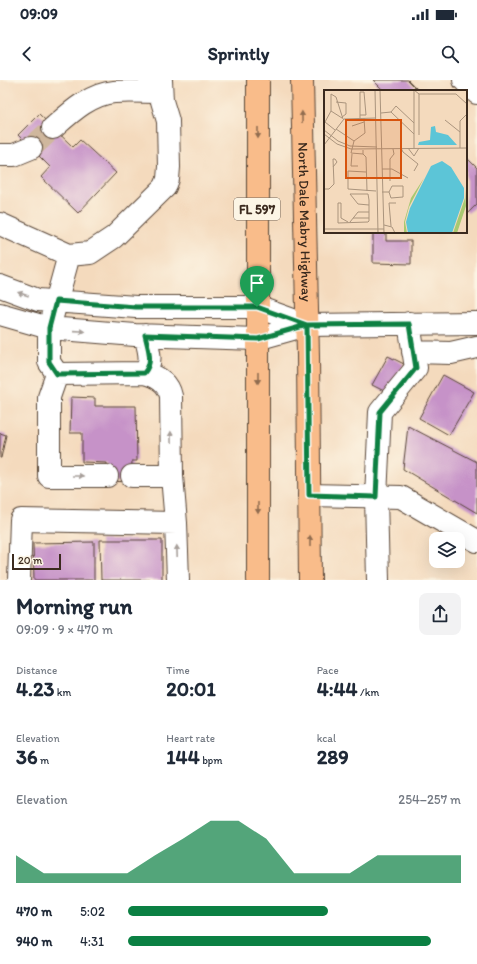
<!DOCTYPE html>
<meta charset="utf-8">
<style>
:root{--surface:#fff;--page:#f2f2f3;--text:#1f2937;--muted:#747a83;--accent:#0b8043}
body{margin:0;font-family:Itim,sans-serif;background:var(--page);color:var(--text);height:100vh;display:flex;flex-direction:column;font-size:15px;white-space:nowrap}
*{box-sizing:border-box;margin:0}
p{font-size:13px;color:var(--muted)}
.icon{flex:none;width:22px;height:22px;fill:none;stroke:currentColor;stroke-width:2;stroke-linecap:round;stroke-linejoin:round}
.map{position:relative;height:500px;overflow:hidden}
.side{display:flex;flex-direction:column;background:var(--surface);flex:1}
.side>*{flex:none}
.buttons{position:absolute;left:429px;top:452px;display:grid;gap:8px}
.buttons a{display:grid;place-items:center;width:36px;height:36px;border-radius:8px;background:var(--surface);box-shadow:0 4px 16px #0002;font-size:20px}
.scale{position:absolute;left:12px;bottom:10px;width:49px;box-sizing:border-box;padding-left:4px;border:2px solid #3b2a1e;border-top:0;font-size:11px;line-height:14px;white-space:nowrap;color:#3b2a1e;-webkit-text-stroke:3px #fcf5e5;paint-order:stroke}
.pin{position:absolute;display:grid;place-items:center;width:34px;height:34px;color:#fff;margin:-41px -17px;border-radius:50% 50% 50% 0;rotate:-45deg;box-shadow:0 0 4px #0007}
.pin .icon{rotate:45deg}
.round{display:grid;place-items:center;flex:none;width:42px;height:42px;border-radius:8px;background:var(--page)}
.head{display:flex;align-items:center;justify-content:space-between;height:68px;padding:0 16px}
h1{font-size:22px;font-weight:800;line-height:30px}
.stats{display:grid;grid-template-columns:repeat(3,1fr);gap:6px;height:68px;padding:4px 16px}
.stats div{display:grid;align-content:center}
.stats b{font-size:20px;font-weight:800}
.stats small{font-size:11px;font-weight:400}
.stats p{font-size:11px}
.chart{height:112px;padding:8px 16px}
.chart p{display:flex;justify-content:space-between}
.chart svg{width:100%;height:72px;margin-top:4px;fill:var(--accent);opacity:.7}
ul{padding:0 16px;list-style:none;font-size:13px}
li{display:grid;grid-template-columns:64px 48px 1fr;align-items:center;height:30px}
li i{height:10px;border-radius:5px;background:var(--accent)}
.status{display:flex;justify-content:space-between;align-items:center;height:28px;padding:0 20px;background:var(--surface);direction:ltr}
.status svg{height:11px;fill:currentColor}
header{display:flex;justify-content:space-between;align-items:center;height:52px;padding:0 16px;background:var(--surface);font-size:18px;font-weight:800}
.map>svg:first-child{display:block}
.building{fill:#c692c8}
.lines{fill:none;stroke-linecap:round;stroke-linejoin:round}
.minor-tunnel{stroke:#cfb79d;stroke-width:22;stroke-dasharray:22 11;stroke-linecap:butt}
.minor-casing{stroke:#574436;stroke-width:24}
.major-casing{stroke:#574436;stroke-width:24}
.minor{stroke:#fff;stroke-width:22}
.major{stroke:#f9bc8a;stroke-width:22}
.oneway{fill:#906c4f}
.oneway2{fill:#a79f9a}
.route-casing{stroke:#fff;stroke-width:8}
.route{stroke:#0b8043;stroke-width:5}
.labels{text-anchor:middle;stroke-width:3;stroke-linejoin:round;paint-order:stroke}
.shield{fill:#fcf5e5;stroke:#75675a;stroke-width:1}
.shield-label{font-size:13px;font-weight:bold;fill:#3b2a1e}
.street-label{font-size:14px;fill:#3b2a1e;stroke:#fcf5e5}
.inset-road{fill:none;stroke:#aa947d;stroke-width:1}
.view{fill:#d7540e;fill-opacity:0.15;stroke:#d7540e;stroke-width:2}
.inset-edge{fill:none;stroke:#3b2a1e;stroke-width:2}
</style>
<div class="status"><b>09:09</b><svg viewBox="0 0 49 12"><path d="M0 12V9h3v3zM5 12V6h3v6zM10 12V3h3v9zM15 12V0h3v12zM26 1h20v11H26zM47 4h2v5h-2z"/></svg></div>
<header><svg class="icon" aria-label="back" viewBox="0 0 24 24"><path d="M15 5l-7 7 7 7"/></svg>Sprintly<svg class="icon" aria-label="search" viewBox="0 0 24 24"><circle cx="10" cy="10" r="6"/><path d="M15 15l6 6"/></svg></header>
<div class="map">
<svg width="477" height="500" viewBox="0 0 477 500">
<rect width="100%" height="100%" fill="#fcf5e5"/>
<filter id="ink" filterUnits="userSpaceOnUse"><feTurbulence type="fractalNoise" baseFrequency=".025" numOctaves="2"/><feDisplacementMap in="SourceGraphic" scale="8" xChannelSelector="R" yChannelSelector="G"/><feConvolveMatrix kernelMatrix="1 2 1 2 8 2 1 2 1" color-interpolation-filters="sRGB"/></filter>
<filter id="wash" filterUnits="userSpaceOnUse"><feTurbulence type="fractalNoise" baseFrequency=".012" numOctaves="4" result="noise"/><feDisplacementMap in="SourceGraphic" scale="16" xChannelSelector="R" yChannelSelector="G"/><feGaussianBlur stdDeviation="0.9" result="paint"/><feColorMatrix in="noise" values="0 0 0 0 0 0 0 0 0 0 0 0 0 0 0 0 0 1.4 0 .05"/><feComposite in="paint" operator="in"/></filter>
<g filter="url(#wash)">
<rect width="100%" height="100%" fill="#f4dabd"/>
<g id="blocks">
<path class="building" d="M373,0h35l9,9 -1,2h-36l2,-2z
M39,34l34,33 7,-7 36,33 -38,40 -37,-36 9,-10 -32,-32z
M466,77l11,11v36l-9,9 -2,-2z
M373,152h13v9h25v23l-38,-1z
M388,276l16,8 -16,29 -16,-8z
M443,295l31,17 -25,43 -30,-17z
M71,317l24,1v8h41l1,55h-5l-1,21 -24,-1v-18l-25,-1v-29h-12z
M408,346l69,36v51l-74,-44z
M0,353l6,2 -5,23h-1z
M100,460h62v40h-61z
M94,462v38h-60l-1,-37z"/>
</g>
</g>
<g filter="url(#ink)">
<use href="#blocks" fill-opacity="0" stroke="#574436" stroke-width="1"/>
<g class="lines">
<path class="minor-tunnel" d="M31,68l22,-20"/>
<defs>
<path id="minor" d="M464,0l13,13
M53,48c17,-15 37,-34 61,-36 16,-1 31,0 47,0
M0,75h14l17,-7
M0,144l69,31
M0,206l38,14 98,7h121l50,18
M0,234l49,14 86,7 122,4 50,-14 170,-2
M145,255c3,13 9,27 -1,38l-87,1 -8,-12v-34l20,-73 21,-2 24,-16 51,-50 3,-8 1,-12 -1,-46 -6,-20 -1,-21
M413,272l38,1 26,-6
M144,293c13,3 24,9 27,23l1,80 4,47 2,57
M57,294l-8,23v79h58
M132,396h40
M309,415l92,2 76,44
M19,500l2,-60 155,3
M378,500l-2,-83 4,-85 36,-44 -7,-45"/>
<g id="major">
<path d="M258,0v500"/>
<path id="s1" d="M302,0l6,276 2,224"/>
</g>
</defs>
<use href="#minor" class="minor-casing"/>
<use href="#major" class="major-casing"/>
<use href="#minor" class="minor"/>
<use href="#major" class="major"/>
</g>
<defs><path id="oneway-solid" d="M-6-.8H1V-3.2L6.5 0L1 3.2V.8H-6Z"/></defs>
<g class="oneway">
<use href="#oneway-solid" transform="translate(302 37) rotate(-91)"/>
<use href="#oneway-solid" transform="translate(258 53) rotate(90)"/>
<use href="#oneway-solid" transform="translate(258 298) rotate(90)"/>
<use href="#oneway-solid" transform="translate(258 428) rotate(90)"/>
<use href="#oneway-solid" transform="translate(310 461) rotate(-90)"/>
</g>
<g class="oneway2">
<use href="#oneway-solid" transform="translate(23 214) rotate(-161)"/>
<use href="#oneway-solid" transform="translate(79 251) rotate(4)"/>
<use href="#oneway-solid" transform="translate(171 357) rotate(-91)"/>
<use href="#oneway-solid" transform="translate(78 396)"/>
<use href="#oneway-solid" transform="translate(177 471) rotate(-92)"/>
</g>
</g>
<g class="lines" filter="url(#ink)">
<defs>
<path id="route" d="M257,227h-121l-80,-6 -7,27v34l8,12 87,-1c10,-11 4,-25 1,-38l113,4 49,-14 2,170 67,2 4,-85 36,-44 -7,-44 -102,1 -50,-18"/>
</defs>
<use href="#route" class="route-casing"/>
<use href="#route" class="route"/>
</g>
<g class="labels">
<rect class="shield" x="234" y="118" width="46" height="22" rx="3"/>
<g class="shield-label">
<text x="257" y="134">FL 597</text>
</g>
<g class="street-label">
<text dy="5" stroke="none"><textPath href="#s1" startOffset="142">North Dale Mabry Highway</textPath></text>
</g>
</g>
<g transform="translate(324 10)">
<rect width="143" height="143" fill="#f4dabd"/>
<path d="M100,88l-15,29 -4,15 2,11h-3v-11l7,-24zM141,98l1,18 -9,27h-4l12,-35z" fill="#a8c971"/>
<path d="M111,36l1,6 12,3 9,10h-39l1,-3 11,-2 1,-13zM118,71l9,6 13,21v10l-12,35h-44l-2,-11 4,-14 21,-42z" fill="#5cc5d7"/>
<path class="inset-road" d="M51,0l3,143M56,0l4,143M90,0l5,4h37l11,10M95,4v41M12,12l10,1v11l-4,3M7,21l11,7M67,22l23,22M57,23l10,-1 5,-6 18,17M36,25h6l-2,-23h-4v26M121,30l15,12M28,36l12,-4M12,39l18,12M0,40l14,11 12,5 27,1M11,40l-10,-8 6,-11v-17l5,3 7,22M0,44l13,10 14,5 116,-1M0,55l20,-26 32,-1M77,58l2,4 15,12 -4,7M84,58l6,8 5,-8M90,58v-58M136,58v-27l7,-7M39,60v4l-12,-1 3,-12 11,-8 -1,-15M28,64l-1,12h7M39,64l3,3 1,34M58,79h10l16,9M42,82l-18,-1v18l28,2M66,91v-22l4,-5 -1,-5M0,99h5l5,-5 -1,-25h2l2,3 -4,5M58,102h7l3,-6h11v11l-12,1 -2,-6M29,128h16M24,132l-7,-4v-15h-3v20l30,-1 1,-1v-21l-1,-6h-18l8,10 11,1M26,132l8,-10h11M60,135l8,2 3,6M67,136l-2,-23h7M0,139h60"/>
<path class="view" d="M22,30h55v58h-55z"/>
<rect width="143" height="143" class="inset-edge"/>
</g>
</svg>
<div class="buttons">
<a><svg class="icon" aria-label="layers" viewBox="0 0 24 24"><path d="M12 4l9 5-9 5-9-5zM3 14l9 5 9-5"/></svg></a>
</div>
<div class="scale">20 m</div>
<div class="pin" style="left:257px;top:227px;background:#1e9e55"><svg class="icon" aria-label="arrive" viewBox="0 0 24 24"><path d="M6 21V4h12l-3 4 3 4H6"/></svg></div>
</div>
<section class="side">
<div class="head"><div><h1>Morning run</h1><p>09:09 · 9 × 470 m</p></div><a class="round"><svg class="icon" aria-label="share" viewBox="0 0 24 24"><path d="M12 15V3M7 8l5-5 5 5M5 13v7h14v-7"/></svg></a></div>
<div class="stats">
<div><p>Distance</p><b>4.23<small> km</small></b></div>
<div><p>Time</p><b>20:01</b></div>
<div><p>Pace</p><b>4:44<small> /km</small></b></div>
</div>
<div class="stats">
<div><p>Elevation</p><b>36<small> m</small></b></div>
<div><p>Heart rate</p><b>144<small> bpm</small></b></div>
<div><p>kcal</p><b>289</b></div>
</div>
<div class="chart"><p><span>Elevation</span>254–257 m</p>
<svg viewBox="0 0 160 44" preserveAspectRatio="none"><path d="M0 44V27L10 38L20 38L30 38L40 38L50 27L60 17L70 6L80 6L90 17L100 38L110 38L120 38L130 27L140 27L150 27L160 27V44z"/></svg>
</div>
<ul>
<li><b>470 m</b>5:02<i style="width:60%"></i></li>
<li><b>940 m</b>4:31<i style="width:91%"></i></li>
</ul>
</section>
